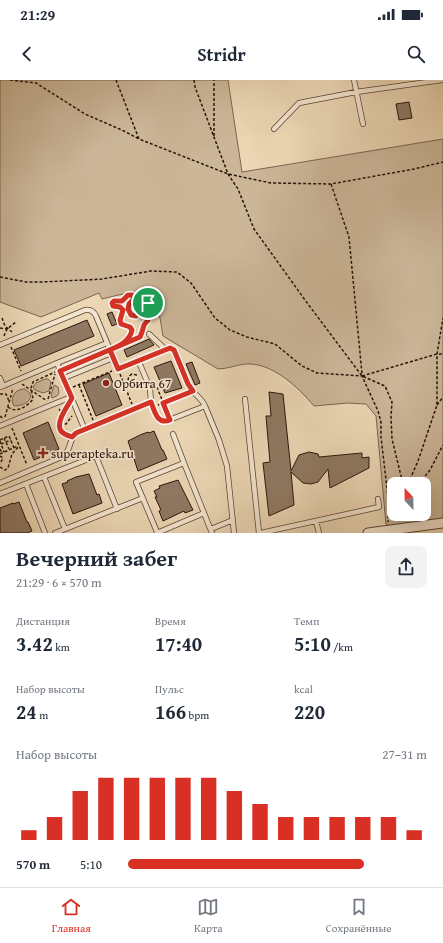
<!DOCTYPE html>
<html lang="ru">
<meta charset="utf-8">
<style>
:root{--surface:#fff;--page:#f2f2f3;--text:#1f2937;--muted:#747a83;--line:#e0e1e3;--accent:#d93025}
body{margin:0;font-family:"Gentium Book Plus",serif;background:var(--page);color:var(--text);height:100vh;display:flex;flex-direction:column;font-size:15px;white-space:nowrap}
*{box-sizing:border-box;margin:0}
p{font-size:13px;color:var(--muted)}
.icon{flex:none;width:22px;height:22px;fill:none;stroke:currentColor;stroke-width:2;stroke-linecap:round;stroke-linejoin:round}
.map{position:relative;height:453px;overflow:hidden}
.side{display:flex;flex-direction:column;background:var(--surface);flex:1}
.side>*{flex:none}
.needle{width:26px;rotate:338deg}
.fabs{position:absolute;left:387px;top:397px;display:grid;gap:8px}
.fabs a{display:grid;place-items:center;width:44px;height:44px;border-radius:8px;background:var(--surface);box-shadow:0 4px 16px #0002;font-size:20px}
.pin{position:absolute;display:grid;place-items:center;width:34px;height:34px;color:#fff;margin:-17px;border:2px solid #fff;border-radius:50%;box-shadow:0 1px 4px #0007}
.round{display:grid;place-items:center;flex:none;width:42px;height:42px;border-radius:8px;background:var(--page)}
.summary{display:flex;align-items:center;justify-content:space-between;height:68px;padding:0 16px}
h1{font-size:22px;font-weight:700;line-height:30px}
.stats{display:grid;grid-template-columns:repeat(3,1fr);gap:6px;height:68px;padding:4px 16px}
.stats div{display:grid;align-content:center}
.stats b{font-size:20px;font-weight:700}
.stats small{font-size:11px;font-weight:400}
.stats p{font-size:11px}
.chart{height:112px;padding:8px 16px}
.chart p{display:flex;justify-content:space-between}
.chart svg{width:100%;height:72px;margin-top:4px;stroke:var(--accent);stroke-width:6}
ul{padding:0 16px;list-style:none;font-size:13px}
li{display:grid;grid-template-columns:64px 48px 1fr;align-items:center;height:30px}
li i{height:10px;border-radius:5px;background:var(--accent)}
.status{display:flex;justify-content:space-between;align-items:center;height:28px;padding:0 20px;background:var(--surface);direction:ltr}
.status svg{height:11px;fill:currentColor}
header{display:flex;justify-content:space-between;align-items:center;height:52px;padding:0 16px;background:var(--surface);font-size:18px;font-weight:700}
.tab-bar{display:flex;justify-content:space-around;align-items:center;height:56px;border-top:1px solid var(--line);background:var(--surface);font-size:11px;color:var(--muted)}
.tab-bar a{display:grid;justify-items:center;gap:2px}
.tab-bar .active{color:var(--accent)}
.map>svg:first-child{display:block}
.green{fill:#cbb698;stroke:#7b6451;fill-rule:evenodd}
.building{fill:#8f7963;stroke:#2b130a}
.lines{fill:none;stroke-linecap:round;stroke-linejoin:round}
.lane-casing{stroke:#5b4435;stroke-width:6}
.street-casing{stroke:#5b4435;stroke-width:11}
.path{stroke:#2b130a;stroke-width:1.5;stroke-dasharray:3 2;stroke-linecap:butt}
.lane{stroke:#f3e5cf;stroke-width:4.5}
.street{stroke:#f3e5cf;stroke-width:9}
.route-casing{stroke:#fff;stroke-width:8}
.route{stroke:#d93025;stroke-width:5}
.poi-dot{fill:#8f2418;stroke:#f3e5cf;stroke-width:1.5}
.labels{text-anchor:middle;stroke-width:3.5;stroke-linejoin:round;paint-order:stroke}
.poi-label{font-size:13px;fill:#2b130a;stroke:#f3e5cf;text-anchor:start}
</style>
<div class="status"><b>21:29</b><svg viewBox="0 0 49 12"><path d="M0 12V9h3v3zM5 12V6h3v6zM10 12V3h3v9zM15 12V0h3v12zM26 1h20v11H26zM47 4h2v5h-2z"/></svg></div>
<header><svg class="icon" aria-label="back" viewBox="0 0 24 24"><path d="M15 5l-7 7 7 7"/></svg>Stridr<svg class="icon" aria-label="search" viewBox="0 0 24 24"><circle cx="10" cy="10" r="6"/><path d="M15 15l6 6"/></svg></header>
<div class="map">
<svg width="443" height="453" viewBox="0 0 443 453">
<rect width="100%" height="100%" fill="#ecd7b5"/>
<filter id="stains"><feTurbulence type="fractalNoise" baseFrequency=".005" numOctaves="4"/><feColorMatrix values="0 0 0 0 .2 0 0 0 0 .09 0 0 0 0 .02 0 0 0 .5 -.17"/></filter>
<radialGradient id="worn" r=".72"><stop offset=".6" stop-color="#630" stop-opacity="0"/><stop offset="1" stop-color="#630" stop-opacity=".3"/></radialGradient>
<path class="green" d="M0,0h228l14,92 201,-33v380l-48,9 -9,-4 -10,-108 -10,-12 -18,-1 -34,3c-16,-19 -42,-44 -69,-42 -9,1 -18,5 -27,5l-55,-33c-2,-11 -3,-24 -8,-34 -6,-17 -40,-6 -53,-3l-3,-6 -58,24 -41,-15zM394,404h30v30h-30z
M45,299h3l3,3 -2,9 -6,2 -8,-3 -2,-3 3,-4z
M54,305l4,2 1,6 -2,3 -5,2 -1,-2z
M25,309l5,4c3,9 -8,13 -16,13l-2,-5c1,-8 5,-12 13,-12z"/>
<path class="building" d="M409,22l3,16 -13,2 -3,-16z
M112,232l5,12 -5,2 -5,-12z
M87,240l7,16 -73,30 -7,-16z
M149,259l5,6 -27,12 -3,-7z
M171,281l11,27 -17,5 -11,-26z
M192,282l8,21 -5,2 -9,-21z
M109,293l13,32 -26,11 -13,-32z
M269,312l14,2 8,77 8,-16 10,-3 9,2 1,3 43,-4v5l7,-1v11l-39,20 -2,-19 -10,13 -7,2 -8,-1 -12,-11 3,33 -25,11 -6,-53 7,-1 -4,-46h5z
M48,342l11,27 -25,11 -11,-27z
M154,351l8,19h1l4,9 -29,12 -10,-30 12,-6 8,-3 1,1z
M89,394l8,21 2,-1 3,9 -29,11 -11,-30 6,-2 -1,-1 9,-4z
M178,400l15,30 -8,3 -1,-2 -21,10 -4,-10 2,-1 -6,-13h2l-3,-6 6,-3 -1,-2z
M19,422l8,20h1l4,9 -5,2h-27v-25l13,-5v1z"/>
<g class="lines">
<defs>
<path id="lane" d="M354,0l9,44
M274,49l25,-26 57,-11 86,-12
M149,254l16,15
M0,265l85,-35c6,-1 9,2 11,6l22,53 50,-21 4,1c9,9 11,26 17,37 4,8 12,11 16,20
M138,280l12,28 1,14
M57,283l50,-20
M0,298l3,8 -3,1
M64,298l49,-20
M3,306l54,-23 28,67
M245,319l14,134
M0,346l71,-29
M173,354l11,29
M44,397l21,52
M0,403l64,-27c7,-7 5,-16 12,-23l75,-31 7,17 6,3 41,-16 14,34 8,26 7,67
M26,404l19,49
M0,414l96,-38 21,53
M316,441l3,12
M211,449l22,-9
M157,452l-21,-50 48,-19 20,50
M55,453l88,-35
M157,453l47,-20 8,20
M261,453l118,-26 -1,-8"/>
<path id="street" d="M368,453l75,-10"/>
</defs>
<use href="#lane" class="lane-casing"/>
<use href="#street" class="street-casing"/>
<path class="path" d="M10,0l26,3 49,31 39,17 15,8
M116,0l23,59 89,35 43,9 60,1 83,-15 29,-7
M194,0l1,7 33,87 10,15 16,40 51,71 57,76 23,10 7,16 -1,15 1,22 11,45
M214,56v-56
M331,104l18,53 13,137
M0,197l26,5h16l60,-3 49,-8 26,1 14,11 24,35 15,12 17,7 28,7 27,22 15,7 45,3 16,35 3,11v15l7,60v25
M2,238l3,8 7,6
M0,248l7,1
M4,256l3,-7 9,-7
M11,267l10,24
M116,267l10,-6 6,-11 -2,-3 -9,-3 -1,-4 3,-7v-3l-3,-3 -7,-1 -1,-3 2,-2h8l6,-6 3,-1 3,2v3l-5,5 -1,4 2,5 4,3 4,-1 1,-10 6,-2 5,2c3,10 -2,13 -6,20 -2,3 -1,6 -3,9 -3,6 -13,8 -19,10
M66,288l39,-16
M120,294l12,30
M137,295l-5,-1c-6,3 -4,10 0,14h4l1,-6 3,-2
M362,296l75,-22h6
M22,304l25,17
M79,305l14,35
M73,307l39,-16
M157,307l11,28
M0,314h6l3,7
M48,319l7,-25
M158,325l28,-11
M437,325l6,-8
M8,327c8,7 20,-1 25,-8l-2,-11 2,-6 22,-10
M59,329l4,5 -3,7 3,3h3l6,-8
M63,334l5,-9
M0,336l4,3
M5,337l8,-29
M60,341v9l8,5
M12,348l15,37
M4,358l5,11
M0,360l9,-4 5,12
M0,361l4,11
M1,364l10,-4
M0,369l2,4
M0,374l18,-8
M0,376l3,2 -3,6
M0,387l5,3 3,-2 4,-14 7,-8
M408,404l10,-23 19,-56v-51l6,-36
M419,404l11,-14 13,-25
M393,441l3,-7"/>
<use href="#lane" class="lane"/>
<use href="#street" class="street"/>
</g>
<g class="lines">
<defs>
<path id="route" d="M148,223l2,3 1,8 -3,6 -4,5 -2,7 -2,5 -80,34 12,27c-4,8 -17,24 -11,33 2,3 8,5 11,6l4,-4 75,-31c4,10 6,23 19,18l-7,-17 30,-12 -5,-7 -14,-34 -4,-2 -52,21 -8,-19c9,-4 20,-9 22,-20l-2,-3 -9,-3 -1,-4 3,-10 -3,-3 -7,-1 -1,-3 2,-2h8l6,-6h4l2,4 -5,5 -1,5 3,6 5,1 3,-3 1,-9 3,-1h5"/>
</defs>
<use href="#route" class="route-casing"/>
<use href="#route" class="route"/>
</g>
<g class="poi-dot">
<circle cx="106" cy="303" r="4"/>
<path d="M41 367h4v4h4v4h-4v4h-4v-4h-4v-4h4z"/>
</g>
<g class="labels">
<g class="poi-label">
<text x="114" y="308">Орбита 67</text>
<text x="51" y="378">superapteka.ru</text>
</g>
</g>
<rect width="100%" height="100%" filter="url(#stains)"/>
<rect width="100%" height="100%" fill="url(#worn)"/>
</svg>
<div class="fabs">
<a><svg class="needle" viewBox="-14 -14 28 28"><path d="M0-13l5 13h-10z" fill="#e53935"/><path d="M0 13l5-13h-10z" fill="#747a83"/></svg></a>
</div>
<div class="pin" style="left:148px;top:223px;background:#1e9e55"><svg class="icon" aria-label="arrive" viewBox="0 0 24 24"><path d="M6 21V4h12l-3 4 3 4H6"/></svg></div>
</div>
<section class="side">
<div class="summary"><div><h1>Вечерний забег</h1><p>21:29 · 6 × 570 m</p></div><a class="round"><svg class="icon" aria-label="share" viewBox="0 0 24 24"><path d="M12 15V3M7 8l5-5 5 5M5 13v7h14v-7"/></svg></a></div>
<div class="stats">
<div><p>Дистанция</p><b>3.42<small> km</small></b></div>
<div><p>Время</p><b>17:40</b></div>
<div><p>Темп</p><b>5:10<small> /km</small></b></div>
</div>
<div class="stats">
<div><p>Набор высоты</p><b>24<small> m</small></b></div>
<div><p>Пульс</p><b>166<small> bpm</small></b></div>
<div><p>kcal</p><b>220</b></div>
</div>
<div class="chart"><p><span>Набор высоты</span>27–31 m</p>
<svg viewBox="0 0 160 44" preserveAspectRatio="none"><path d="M5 44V38M15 44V30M25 44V14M35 44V6M45 44V6M55 44V6M65 44V6M75 44V6M85 44V14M95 44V22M105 44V30M115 44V30M125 44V30M135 44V30M145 44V30M155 44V38"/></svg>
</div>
<ul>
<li><b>570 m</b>5:10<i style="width:79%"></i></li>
</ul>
</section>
<nav class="tab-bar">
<a class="active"><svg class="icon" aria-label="home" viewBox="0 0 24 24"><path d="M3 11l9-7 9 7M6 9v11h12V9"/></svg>Главная</a>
<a><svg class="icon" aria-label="map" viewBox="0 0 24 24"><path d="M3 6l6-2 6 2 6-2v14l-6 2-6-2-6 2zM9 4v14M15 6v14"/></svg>Карта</a>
<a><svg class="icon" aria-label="saved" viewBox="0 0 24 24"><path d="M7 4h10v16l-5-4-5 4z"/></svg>Сохранённые</a>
</nav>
